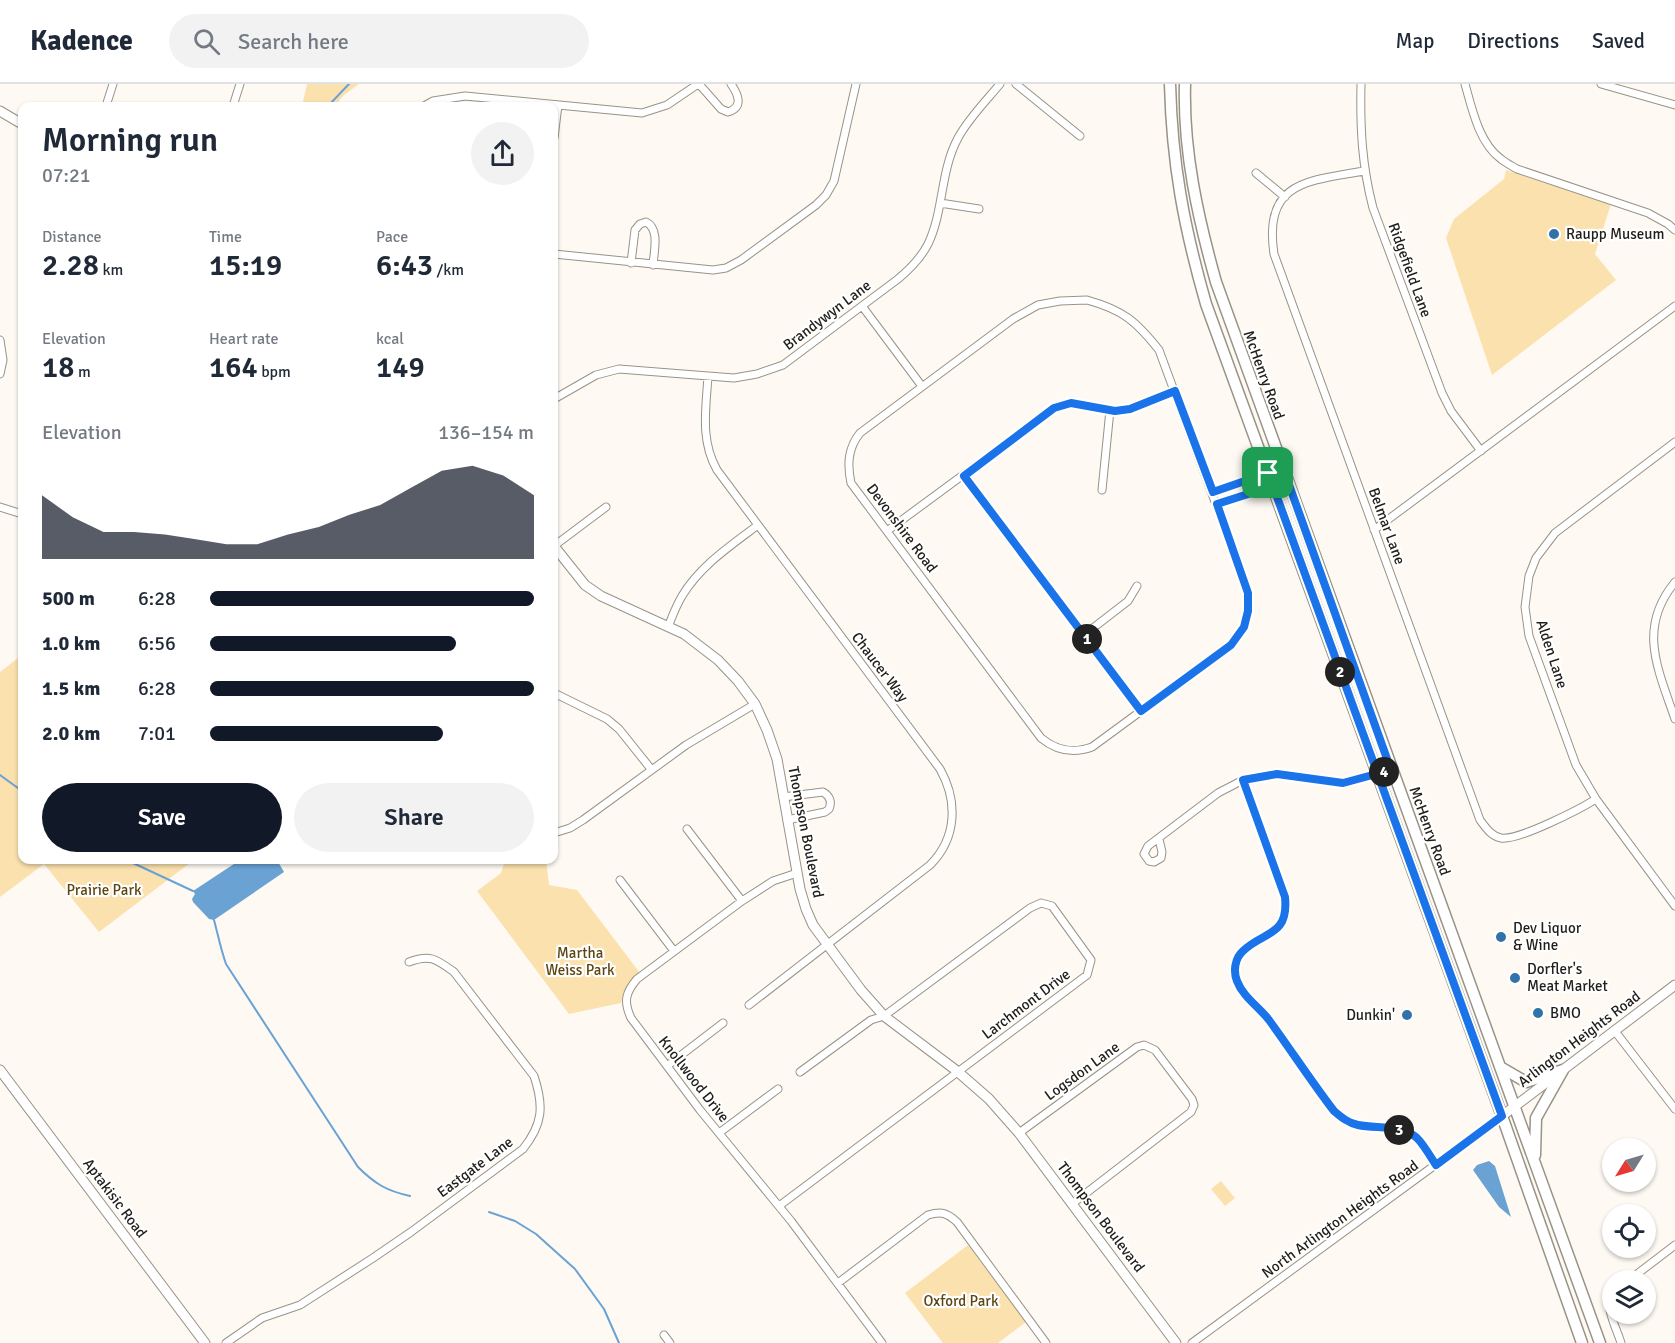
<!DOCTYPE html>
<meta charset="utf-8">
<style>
:root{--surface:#fff;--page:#f2f2f3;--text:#1f2937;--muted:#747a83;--line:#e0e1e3;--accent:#111827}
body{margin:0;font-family:Signika,sans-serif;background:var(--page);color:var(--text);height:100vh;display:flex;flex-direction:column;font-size:22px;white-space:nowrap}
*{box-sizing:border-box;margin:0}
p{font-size:20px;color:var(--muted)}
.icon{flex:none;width:33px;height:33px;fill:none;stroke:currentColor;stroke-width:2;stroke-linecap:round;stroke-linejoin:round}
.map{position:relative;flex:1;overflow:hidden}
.side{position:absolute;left:18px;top:18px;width:540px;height:762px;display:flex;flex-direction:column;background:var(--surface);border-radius:12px;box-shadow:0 2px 4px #0004}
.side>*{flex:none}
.needle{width:39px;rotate:233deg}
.controls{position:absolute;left:1602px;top:1054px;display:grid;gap:12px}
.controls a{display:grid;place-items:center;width:54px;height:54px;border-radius:50%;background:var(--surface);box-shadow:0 2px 4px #0004;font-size:30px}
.pin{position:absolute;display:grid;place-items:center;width:51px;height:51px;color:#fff;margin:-26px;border-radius:12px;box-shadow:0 3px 9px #0006}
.km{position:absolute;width:30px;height:30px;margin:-15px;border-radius:50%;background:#222;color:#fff;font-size:16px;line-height:30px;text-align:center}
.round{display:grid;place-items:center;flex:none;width:63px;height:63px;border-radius:32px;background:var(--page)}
.headline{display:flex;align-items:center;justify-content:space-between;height:102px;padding:0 24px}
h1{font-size:33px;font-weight:600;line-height:45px}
.metrics{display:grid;grid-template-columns:repeat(3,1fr);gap:9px;height:102px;padding:6px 24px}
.metrics div{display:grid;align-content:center}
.metrics b{font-size:30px;font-weight:600}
.metrics small{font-size:16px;font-weight:400}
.metrics p{font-size:16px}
.chart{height:168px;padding:12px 24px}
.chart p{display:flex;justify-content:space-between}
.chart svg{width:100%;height:108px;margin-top:6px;fill:var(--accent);opacity:.7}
.action{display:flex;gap:12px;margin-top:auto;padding:12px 24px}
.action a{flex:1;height:69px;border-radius:36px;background:var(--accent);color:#fff;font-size:24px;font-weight:600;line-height:69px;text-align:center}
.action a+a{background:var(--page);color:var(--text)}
ul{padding:0 24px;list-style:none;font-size:20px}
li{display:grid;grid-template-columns:96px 72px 1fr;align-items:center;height:45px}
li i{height:15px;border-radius:8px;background:var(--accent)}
header{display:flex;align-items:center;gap:36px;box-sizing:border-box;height:84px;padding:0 30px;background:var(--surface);border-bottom:2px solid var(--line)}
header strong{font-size:28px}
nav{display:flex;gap:33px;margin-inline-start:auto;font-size:21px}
.search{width:420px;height:54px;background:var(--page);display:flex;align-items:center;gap:15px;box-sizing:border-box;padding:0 21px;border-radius:33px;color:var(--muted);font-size:22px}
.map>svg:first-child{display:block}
.green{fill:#fbe1ae}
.water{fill:#6aa2d4}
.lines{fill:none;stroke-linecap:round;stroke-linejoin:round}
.stream{stroke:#6aa2d4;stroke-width:2}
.street-casing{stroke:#999387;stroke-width:9}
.secondary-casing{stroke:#999387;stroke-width:11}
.primary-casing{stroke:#999387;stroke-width:13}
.street{stroke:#fff;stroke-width:7}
.secondary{stroke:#fff;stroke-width:9}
.primary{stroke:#fff;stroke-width:10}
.route-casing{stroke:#fff;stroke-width:12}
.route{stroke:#1a73e8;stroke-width:8}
.poi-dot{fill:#3173a9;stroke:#fff;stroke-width:2}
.labels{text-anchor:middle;stroke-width:4.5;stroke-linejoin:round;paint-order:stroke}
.poi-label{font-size:15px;fill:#211e1a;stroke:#fff;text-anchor:start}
.street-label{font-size:15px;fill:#211e1a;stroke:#fff}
.park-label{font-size:15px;fill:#5d4510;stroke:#fff}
</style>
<header>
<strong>Kadence</strong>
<div class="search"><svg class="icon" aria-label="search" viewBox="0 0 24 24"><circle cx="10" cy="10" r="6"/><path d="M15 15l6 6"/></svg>Search here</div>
<nav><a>Map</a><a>Directions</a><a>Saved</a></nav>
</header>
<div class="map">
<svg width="1675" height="1259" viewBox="0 0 1675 1259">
<rect width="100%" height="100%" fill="#fefaf3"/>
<path class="green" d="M307,0h52l-16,12 -8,10h-33z
M1506,86l105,34 -16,50 21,26 -124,95 -46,-137 8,-19 50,-40z
M22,571v205h172l-95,72 -55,-68 -44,33v-225z
M505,776h41l3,25 28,5 63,83 -15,15 -4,15 -52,11 -92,-123 24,-18z
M1221,1097l14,17 -10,8 -14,-17z
M968,1161l58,77 -28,21h-55l-38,-50z"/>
<path class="water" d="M240,776h37l7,12 -70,48 -5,-1 -16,-17 -1,-3 3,-5 -2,-3z
M1489,1077l6,5 16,51 -12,-10 -26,-37 4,-5z"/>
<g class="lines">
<path class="stream" d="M328,22l21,-22
M0,691l22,16
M121,776l12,3 60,28
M214,836c4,15 7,30 12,44l132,203c17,17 29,24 52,29
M489,1128l26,9 21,13 39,35 29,40 15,34"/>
<defs>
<path id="street" d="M699,0l22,25 7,3c16,-5 10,-18 3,-28
M1016,0l64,52
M1361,0c-1,44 1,82 12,124l69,185 9,18 30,40
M1465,0c7,25 14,59 36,75 5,4 11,7 16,10l131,44 20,11 7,6
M1601,0l74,21
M106,22l7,-22
M233,22l7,-22
M424,22l9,-5 32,-5 177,17 25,-8 31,-21
M554,54l4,-33
M1364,87c-56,10 -101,10 -90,83l206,566c6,8 11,16 21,18 17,3 79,-29 95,-39
M1256,89l29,24
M940,119l39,6
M554,170l159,16 13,-2 15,-8 75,-55 10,-10 8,-14 22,-97
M631,179l4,-33 5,-6 6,-2c14,7 8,29 7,43
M1087,216c36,10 49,21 72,50l86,233c6,24 2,43 -14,62l-139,102c-19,7 -35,4 -51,-9l-190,-255c-4,-19 -3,-35 9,-50l153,-114 25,-14 22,-4z
M862,222l59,79
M0,256l3,20 -3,14
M708,292c-2,33 -8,64 9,94l223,299c18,32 17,69 -10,96l-181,140
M554,315l42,-24 23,-6 115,9 23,-4 26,-9 115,-86c12,-10 23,-21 30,-35 16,-33 12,-73 30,-106 10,-19 28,-37 42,-54
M1675,358l-120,91 -19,25 -7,18 -4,31 4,29 47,129 20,34 79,107
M964,392l177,235
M1102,406l8,-80
M1213,408l70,-24
M1217,420l71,-23
M0,423l22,7
M1374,446l301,-224
M887,447l167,-123 17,-5 44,8 15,-2 45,-18
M554,462l52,-39
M1675,498c-38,46 -17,87 0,137
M668,543c4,-10 8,-21 14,-31 18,-30 48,-50 76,-71
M1084,551l44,-34 9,-15
M554,609l53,26 12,10 32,40
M1243,696l42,117c4,40 -22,34 -42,54 -8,7 -10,20 -6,30 6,16 22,26 32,39 22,30 42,62 65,91 7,6 14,12 24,14 19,4 43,-1 59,13 7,7 13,18 19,27
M783,713l40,-5c7,4 9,10 6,17l-4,3 -38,8
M687,745l55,72
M554,749l16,-5 13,-8 103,-75 69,-41
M1159,755l3,13 -1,6 -7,4 -5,-1 -5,-7 4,-8 70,-53 25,-13 34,-6 66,9 48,-14
M797,789l-24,8 -31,20 -105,78c-11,13 -14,22 -6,39l69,92 91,111 91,122
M620,796l54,71
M1614,946l61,79
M667,982l56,-43
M719,1049l59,-44
M1019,1049l118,-86 7,-2 11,5 37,49 2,6 -3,7 -119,92
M779,1122l308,-231 4,-15 -39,-54 -11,-3 -11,5 -146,108 -13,4 -71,52
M1628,1197l47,-36
M838,1199l90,-68c14,-4 19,-2 29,7l89,121
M1612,1209c-8,14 5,36 9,50
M664,1251l6,8
M226,1259l36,-25 38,-13 73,-47 38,-26 112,-83c20,-25 21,-43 11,-73l-80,-104c-18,-13 -24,-18 -45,-10
M1192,1259l310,-227"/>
<path id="secondary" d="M0,27l22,13
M554,462l31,39 16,11 83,38 34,26 20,21 17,23 12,26 10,29 23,130 6,20 7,16 48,65 23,26 73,55 32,28 30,34 157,210
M0,986l205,273
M1502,1032l173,-131"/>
<path id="primary" d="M1170,0c2,80 14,143 36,220l296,812 80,227
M1185,0c-2,67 13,134 31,198l384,1061
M1502,984l24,14 37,-12
M1535,1071l1,-37 27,-48"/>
</defs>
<use href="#street" class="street-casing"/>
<use href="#secondary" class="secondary-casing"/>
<use href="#primary" class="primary-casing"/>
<use href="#street" class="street"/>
<use href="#secondary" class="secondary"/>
<use href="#primary" class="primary"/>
</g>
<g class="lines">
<defs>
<path id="route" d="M1268,389l-55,19 -38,-101 -45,18 -15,2 -44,-8 -17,5 -90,68 177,235 90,-66 13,-18 4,-16v-18l-31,-89 56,-18 229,630 -66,49c-6,-9 -12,-20 -19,-27 -16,-14 -40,-9 -59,-13 -10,-2 -17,-8 -24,-14 -23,-30 -43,-61 -65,-91 -10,-13 -26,-23 -32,-39 -4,-10 -2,-23 6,-30 20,-20 46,-14 42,-54l-42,-117 34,-6 66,9 48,-13 -108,-302 -15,5"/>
</defs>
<use href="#route" class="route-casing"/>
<use href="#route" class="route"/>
</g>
<g class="poi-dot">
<circle cx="1554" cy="150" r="6"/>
<circle cx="1501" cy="853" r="6"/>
<circle cx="1515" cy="894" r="6"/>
<circle cx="1538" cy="929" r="6"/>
<circle cx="1407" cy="931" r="6"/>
</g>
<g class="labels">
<g class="poi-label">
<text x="1566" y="155">Raupp Museum</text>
<text x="1513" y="849">Dev Liquor<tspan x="1513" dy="17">&amp; Wine</tspan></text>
<text x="1527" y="890">Dorfler's<tspan x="1527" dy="17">Meat Market</tspan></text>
<text x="1550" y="934">BMO</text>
<text x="1395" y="936" text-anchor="end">Dunkin'</text>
</g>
<g class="street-label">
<text transform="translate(1410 186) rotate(70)" y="5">Ridgefield Lane</text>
<text transform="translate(827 231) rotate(-37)" y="5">Brandywyn Lane</text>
<text transform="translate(1264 291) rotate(70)" y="5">McHenry Road</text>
<text transform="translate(1387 442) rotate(70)" y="5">Belmar Lane</text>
<text transform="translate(902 444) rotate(53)" y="5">Devonshire Road</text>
<text transform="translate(1552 570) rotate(72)" y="5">Alden Lane</text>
<text transform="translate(880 583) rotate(53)" y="5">Chaucer Way</text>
<text transform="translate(1430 747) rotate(70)" y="5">McHenry Road</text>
<text transform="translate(806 748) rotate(79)" y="5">Thompson Boulevard</text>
<text transform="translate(1026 920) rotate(-37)" y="5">Larchmont Drive</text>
<text transform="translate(1579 955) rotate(-37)" y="5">Arlington Heights Road</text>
<text transform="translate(1082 987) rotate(-36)" y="5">Logsdon Lane</text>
<text transform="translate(694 995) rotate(52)" y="5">Knollwood Drive</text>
<text transform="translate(475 1083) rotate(-37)" y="5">Eastgate Lane</text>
<text transform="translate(115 1114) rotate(53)" y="5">Aptakisic Road</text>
<text transform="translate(1101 1133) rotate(53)" y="5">Thompson Boulevard</text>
<text transform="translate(1340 1135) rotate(-36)" y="5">North Arlington Heights Road</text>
</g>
<g class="park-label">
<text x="104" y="811">Prairie Park</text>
<text x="580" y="874">Martha<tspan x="580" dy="17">Weiss Park</tspan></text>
<text x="961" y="1222">Oxford Park</text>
</g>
</g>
</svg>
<div class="controls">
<a><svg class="needle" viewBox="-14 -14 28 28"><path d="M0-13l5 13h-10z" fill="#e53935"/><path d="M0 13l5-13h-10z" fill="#747a83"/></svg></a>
<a><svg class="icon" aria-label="locate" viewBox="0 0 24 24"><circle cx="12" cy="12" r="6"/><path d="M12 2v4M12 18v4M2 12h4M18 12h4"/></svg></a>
<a><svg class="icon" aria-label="layers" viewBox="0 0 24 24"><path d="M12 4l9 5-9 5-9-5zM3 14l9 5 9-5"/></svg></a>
</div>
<div class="pin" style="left:1268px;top:389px;background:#1e9e55"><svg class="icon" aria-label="arrive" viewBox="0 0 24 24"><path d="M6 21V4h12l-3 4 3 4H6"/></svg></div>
<b class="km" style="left:1087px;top:555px">1</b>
<b class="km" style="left:1340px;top:588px">2</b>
<b class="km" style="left:1399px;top:1046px">3</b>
<b class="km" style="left:1384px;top:688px">4</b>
<section class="side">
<div class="headline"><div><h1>Morning run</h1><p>07:21</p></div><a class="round"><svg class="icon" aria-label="share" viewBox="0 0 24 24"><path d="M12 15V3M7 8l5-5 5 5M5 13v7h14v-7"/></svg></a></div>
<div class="metrics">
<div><p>Distance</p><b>2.28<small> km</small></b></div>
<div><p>Time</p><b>15:19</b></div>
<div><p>Pace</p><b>6:43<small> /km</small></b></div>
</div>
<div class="metrics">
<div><p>Elevation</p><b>18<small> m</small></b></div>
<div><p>Heart rate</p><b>164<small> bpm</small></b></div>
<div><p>kcal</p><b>149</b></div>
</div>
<div class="chart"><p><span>Elevation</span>136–154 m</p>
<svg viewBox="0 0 160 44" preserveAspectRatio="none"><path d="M0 44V18L10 27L20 33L30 33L40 34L50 36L60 38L70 38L80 34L90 31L100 26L110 22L120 15L130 8L140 6L150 10L160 18V44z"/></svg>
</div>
<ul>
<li><b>500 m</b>6:28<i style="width:100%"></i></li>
<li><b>1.0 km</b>6:56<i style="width:76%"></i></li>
<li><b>1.5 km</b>6:28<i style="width:100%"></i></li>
<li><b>2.0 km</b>7:01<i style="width:72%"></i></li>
</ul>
<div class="action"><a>Save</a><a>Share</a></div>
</section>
</div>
